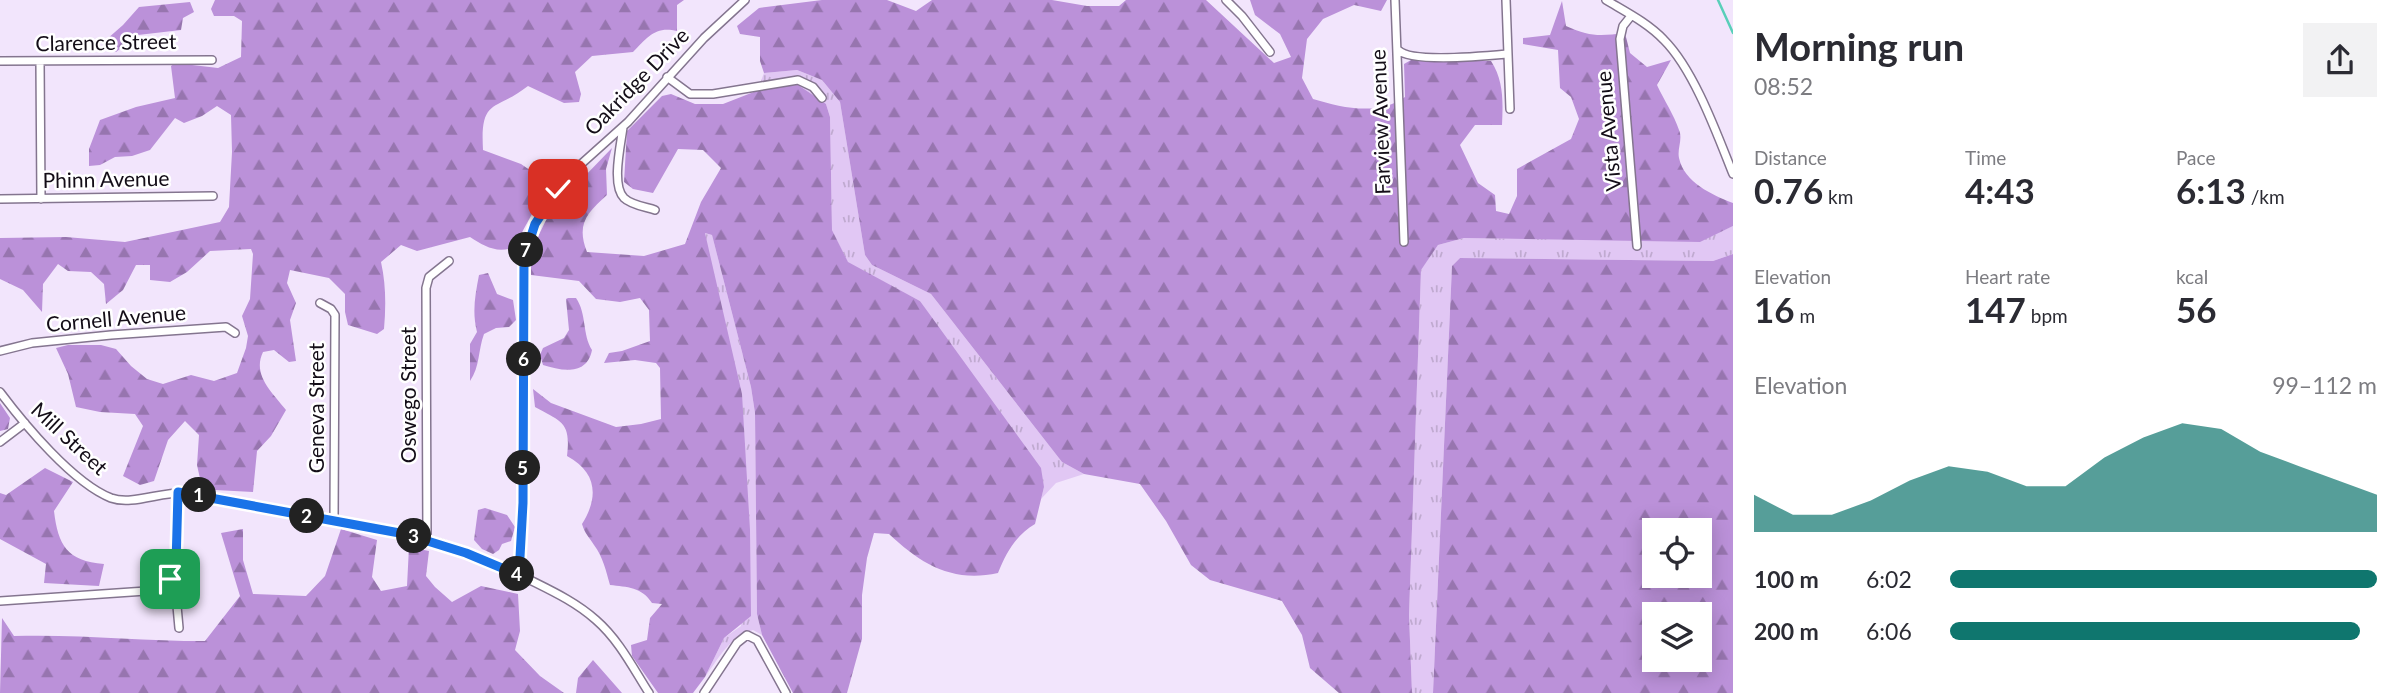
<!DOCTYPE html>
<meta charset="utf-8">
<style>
:root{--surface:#fff;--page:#f2f2f3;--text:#2b2b33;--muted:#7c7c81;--accent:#0f766e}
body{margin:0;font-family:Lato,sans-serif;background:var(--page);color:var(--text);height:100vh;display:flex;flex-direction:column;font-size:26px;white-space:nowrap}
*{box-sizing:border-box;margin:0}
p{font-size:23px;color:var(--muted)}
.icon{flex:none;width:38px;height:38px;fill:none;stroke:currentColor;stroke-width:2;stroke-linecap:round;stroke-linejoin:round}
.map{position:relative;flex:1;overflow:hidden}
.details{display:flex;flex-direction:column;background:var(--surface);width:665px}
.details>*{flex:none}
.tools{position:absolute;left:1642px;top:518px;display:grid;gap:14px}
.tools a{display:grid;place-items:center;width:70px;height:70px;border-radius:0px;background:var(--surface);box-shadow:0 4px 18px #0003;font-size:35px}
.pin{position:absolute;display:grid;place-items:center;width:60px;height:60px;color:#fff;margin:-30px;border-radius:14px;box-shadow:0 4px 10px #0006}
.km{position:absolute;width:35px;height:35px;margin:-18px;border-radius:50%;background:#222;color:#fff;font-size:19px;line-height:35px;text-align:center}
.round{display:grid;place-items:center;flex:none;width:74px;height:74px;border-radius:0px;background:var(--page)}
.head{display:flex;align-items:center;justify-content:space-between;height:119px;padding:0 21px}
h1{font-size:38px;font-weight:700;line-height:52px}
.stats{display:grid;grid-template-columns:repeat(3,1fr);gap:10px;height:119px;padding:7px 21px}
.stats div{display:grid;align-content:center}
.stats b{font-size:35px;font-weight:700}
.stats small{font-size:19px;font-weight:400}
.stats p{font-size:19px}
.chart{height:196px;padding:14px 21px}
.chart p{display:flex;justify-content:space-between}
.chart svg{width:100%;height:126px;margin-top:7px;fill:var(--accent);opacity:.7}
ul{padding:0 21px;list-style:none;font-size:23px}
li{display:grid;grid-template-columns:112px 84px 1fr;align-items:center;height:52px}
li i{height:18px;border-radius:9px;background:var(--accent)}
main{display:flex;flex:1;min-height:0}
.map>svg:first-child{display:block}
.grass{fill:url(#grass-tufts)}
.forest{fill:url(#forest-firs);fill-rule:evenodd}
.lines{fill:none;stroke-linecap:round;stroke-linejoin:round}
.stream{stroke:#59cfb9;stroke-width:2.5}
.minor-casing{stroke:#84758f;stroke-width:10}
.minor{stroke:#fff;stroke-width:7}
.route-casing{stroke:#fff;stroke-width:14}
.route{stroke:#1a73e8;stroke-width:9}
.labels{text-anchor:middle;stroke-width:5;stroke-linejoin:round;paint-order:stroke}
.street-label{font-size:21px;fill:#130d17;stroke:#fff}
</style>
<main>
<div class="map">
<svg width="1733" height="693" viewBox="0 0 1733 693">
<defs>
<pattern id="grass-tufts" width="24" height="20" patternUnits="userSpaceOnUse" patternTransform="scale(1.75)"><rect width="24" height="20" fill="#e1c7f4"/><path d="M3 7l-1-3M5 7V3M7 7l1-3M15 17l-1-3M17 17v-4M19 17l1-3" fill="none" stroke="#c0aad0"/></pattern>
<pattern id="forest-firs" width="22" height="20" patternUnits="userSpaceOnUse" patternTransform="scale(1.75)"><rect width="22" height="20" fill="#bb91d9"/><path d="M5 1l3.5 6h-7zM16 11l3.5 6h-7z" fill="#9775af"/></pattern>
</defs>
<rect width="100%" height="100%" fill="#f2e5fc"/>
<path class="grass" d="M797,70l25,10 18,22 25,153 7,10 59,29 131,168 22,12 -28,9 -15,16 3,-12 -124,-186 -72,-38 -16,-33 -2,-113 -4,-13 -69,-13 7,-18z
M1733,226v28l-20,7 -253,-3 -8,8 -19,427h-21l-3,-78 12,-346 17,-24 26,-7 236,3z
M705,233l7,2 39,152 4,26 2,201 5,21 -9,-5c-24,7 -34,28 -48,47l19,-39 17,-12z"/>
<path class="forest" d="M215,0h469l-7,5v26c-22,-5 -29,6 -44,21l-41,4 -17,16 6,22 -2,8 -15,1 -36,-17c-33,26 -48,11 -45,64l38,14 22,15 2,11 -31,57c-17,7 -30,-1 -44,-10l-53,14 -16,-6 -20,17c5,22 5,45 3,67l-7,5 -29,-9 -3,-13v-18l-16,-16 -39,-8 -3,13 9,20 -6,17 6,41 -7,1 -15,-12 -11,2c-11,23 9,40 23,58l-15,26 -14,15 -4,41 -38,-2 -14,-7 -4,-18 2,-30 -14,-14 -17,19 -14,41 -14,4 -17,-9 20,-50 -8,-12 -35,-2 -24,-5 -8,-33 -12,-26 12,-3h33l15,4 15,17 16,13 16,5 28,-9 23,6 23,-8 9,-25 2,-12 -6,-20 8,-17 3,-45 -2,-5 -41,2 -23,21 -17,10 -20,-2v-15h-14l-13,25 -17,14 -2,-20 -13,-12 -23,-1 -10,-7 -15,20 -1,28 -19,-22 -23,-11v-41l66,-1 59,5 95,-20 9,-15 3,-55 -1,-37 -14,-9 -15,10 -18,7 -9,-5 -25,32 -18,6 -17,1 -15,8 -11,1v-17l11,-29 36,-13 39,-9 -4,-32 4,-3 43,5 23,-11 1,-36 -8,-5h-20l-3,-7z
M822,0h65l29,11 16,-11h120l35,6h32l7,-6h80l68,63 17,-6 -11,-23 -25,-19 -5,-15h137l-6,11 -27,-6 -31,14 -16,20 -5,39 11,21c30,9 65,17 92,-2l-1,-33 7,-4 80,1c13,20 12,41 11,64h-27l-15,20 18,38 17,12 1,16 13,3 8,-18v-27l54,-30 8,-20 -8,-22 -11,-9 -2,-38 -35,-6v-6l27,-3 12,-34 4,25c24,11 34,10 59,7l5,20 17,14 24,-7 -14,25c7,15 17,30 22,45 4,9 -2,19 0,28 5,24 33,37 54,45v23l-33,16 -236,-4 -26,7 -17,25 -12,345 3,78h-73l-29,-25 -8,-33 -20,-34 -72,-21 -19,-15 -25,-44 -26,-37 -56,-10 -22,-12 -131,-168 -59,-29 -7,-10 -25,-153 -18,-22 -25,-10 -33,3 -4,-12v-24l-20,-3 -3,-8 22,-18z
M190,2l4,10 -11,6 -2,12 -43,5 -22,17 -10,-3 1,-10 16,-14 16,-18z
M798,85l28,19 4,13 2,113 16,32 72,39 121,167 3,19 -9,37c-19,11 -29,29 -37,49 -46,10 -77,-9 -109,-39l-15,-1 -7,25 -5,37v44l-15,54h-54l-31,-58 -5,-21 -2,-201 -4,-26 -39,-152 -7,-2 37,161 8,136 1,86 -27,22 -19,39 -12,16h-35l-26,-37 -1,-11 16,-5 3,-22 12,-14 -10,-1c-10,-16 -25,-16 -42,-18 -4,-14 -7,-28 -16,-40 -5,-8 -9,-11 -12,-21 17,-27 15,-52 -15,-68 4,-34 -5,-34 -32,-49l-2,-18 18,14 65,24 25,-3 20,-5 -1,-51 -4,-5 -21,-3 -31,3 5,-10 13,-2 28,-10 -1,-31 -9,-12 -20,4 -24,-3 -17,-18 -48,-6 -1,-22 20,-41 62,-64 -6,21 1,26c-20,18 -31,29 -20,57l57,4 41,-12 16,-42 20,-34 -18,-18 -25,-1 -25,44 -20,-4 -9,-7 3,-51 35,-35 9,-2 24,10h28l41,-16z
M1733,254v439h-300l19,-427 8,-8 253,3zM1654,530h45v46h-45zM1654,614h45v46h-45z
M488,273l9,21 16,6 3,20 -7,7 -13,1 -12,6c-6,16 -4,33 -14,47v-37l7,-12c-5,-20 -2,-36 2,-57z
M568,298h8c11,16 6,36 16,52 -5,26 -30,21 -49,15l-3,-10 3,-7 21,-10 5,-8 -3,-31z
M0,403l10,15 -2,11 -8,2z
M45,468l28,14 -19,29c4,34 13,50 50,53l-5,22 -55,-3 2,-19 -46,-25v-46l6,2z
M485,508l22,7 8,12 -4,14 -9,3 -3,6 -6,4 -11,-5 -8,-9 4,-30z
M243,529v31l10,34 53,2 19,-20 16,-47 36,11 -5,37 9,14 26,-5 2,-39 20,4 -3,25 9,11 17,15 29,-16 37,8 2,37 -5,19 25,26 24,17h-564l2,-75 12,18c64,-2 127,5 191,5l35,-45 -19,-63z
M593,660l29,33h-46l2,-15z"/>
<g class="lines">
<path class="stream" d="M1718,0l15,33"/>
<defs>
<path id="minor" d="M1226,0l16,16 28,36
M1395,0l9,242
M1506,0l4,109
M1606,0c20,12 42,23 58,40 30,30 53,94 69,134
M1631,16l-8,10 -3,13 17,207
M1398,50c13,13 88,6 109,4
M0,61l212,-1
M40,62l1,137
M667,77l23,17h23l85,-14 15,7 9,11
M623,127c-2,17 -12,58 1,71 7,7 22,9 31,12
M0,199l213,-3
M320,303l11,6 4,6 -1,207
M0,351l32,-8 79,-8 115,-8 9,6
M0,392c24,32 73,91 111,106 22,8 53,-8 78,-5 37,5 74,15 110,22 35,7 70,10 105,18 42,10 85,27 124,46 24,12 48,23 68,41 23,20 37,48 53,73
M0,442l25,-19
M427,540l-1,-252 3,-11 20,-16
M174,573l5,55
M519,575l4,-72 1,-245 5,-21 6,-13 35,-50 58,-52 76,-84 41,-38
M0,601l146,-10c15,-3 26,-10 30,-26l2,-73
M704,693l33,-50 10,-8 10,5 29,53"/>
</defs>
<use href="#minor" class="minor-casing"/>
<use href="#minor" class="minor"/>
</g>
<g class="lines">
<defs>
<path id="route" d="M170,579l6,-14 2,-73 227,42 61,19 53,22 4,-72 1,-245 11,-34 23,-35"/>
</defs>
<use href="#route" class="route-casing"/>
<use href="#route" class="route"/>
</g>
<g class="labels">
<g class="street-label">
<text transform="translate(106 43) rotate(-1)" y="7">Clarence Street</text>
<text transform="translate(637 82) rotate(-46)" y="7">Oakridge Drive</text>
<text transform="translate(1381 122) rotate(-92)" y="7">Farview Avenue</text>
<text transform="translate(1609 131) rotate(-95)" y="7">Vista Avenue</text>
<text transform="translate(106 180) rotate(-1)" y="7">Phinn Avenue</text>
<text transform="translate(116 319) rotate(-5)" y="7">Cornell Avenue</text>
<text transform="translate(409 395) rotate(-90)" y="7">Oswego Street</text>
<text transform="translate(317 408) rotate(-90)" y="7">Geneva Street</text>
<text transform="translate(69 439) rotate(43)" y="7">Mill Street</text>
</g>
</g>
</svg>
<div class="tools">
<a><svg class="icon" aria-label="locate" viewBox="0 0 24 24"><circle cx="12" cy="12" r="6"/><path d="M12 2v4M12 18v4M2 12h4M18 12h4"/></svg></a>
<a><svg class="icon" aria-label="layers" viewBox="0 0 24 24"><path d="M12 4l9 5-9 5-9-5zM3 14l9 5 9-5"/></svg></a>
</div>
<div class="pin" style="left:170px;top:579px;background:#1e9e55"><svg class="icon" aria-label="arrive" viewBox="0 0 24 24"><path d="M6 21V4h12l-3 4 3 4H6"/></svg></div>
<div class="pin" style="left:558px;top:189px;background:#d93025"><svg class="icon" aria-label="check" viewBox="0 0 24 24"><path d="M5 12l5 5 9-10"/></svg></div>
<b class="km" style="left:199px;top:495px">1</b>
<b class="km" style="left:307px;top:516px">2</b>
<b class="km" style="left:414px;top:536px">3</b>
<b class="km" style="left:517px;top:574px">4</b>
<b class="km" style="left:523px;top:468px">5</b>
<b class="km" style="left:524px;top:359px">6</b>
<b class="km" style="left:526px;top:250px">7</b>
</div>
<section class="details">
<div class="head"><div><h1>Morning run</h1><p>08:52</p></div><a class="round"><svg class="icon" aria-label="share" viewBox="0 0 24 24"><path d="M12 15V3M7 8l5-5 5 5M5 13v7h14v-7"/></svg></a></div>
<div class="stats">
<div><p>Distance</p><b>0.76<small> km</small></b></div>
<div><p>Time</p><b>4:43</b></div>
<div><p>Pace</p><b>6:13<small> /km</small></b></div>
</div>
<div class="stats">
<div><p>Elevation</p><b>16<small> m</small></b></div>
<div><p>Heart rate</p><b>147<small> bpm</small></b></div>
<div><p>kcal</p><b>56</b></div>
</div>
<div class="chart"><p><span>Elevation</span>99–112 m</p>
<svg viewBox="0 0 160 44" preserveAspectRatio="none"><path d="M0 44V31L10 38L20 38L30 33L40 26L50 21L60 23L70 28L80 28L90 18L100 11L110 6L120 8L130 16L140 21L150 26L160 31V44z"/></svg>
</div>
<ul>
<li><b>100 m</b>6:02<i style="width:100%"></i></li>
<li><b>200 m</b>6:06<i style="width:96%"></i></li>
</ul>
</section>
</main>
